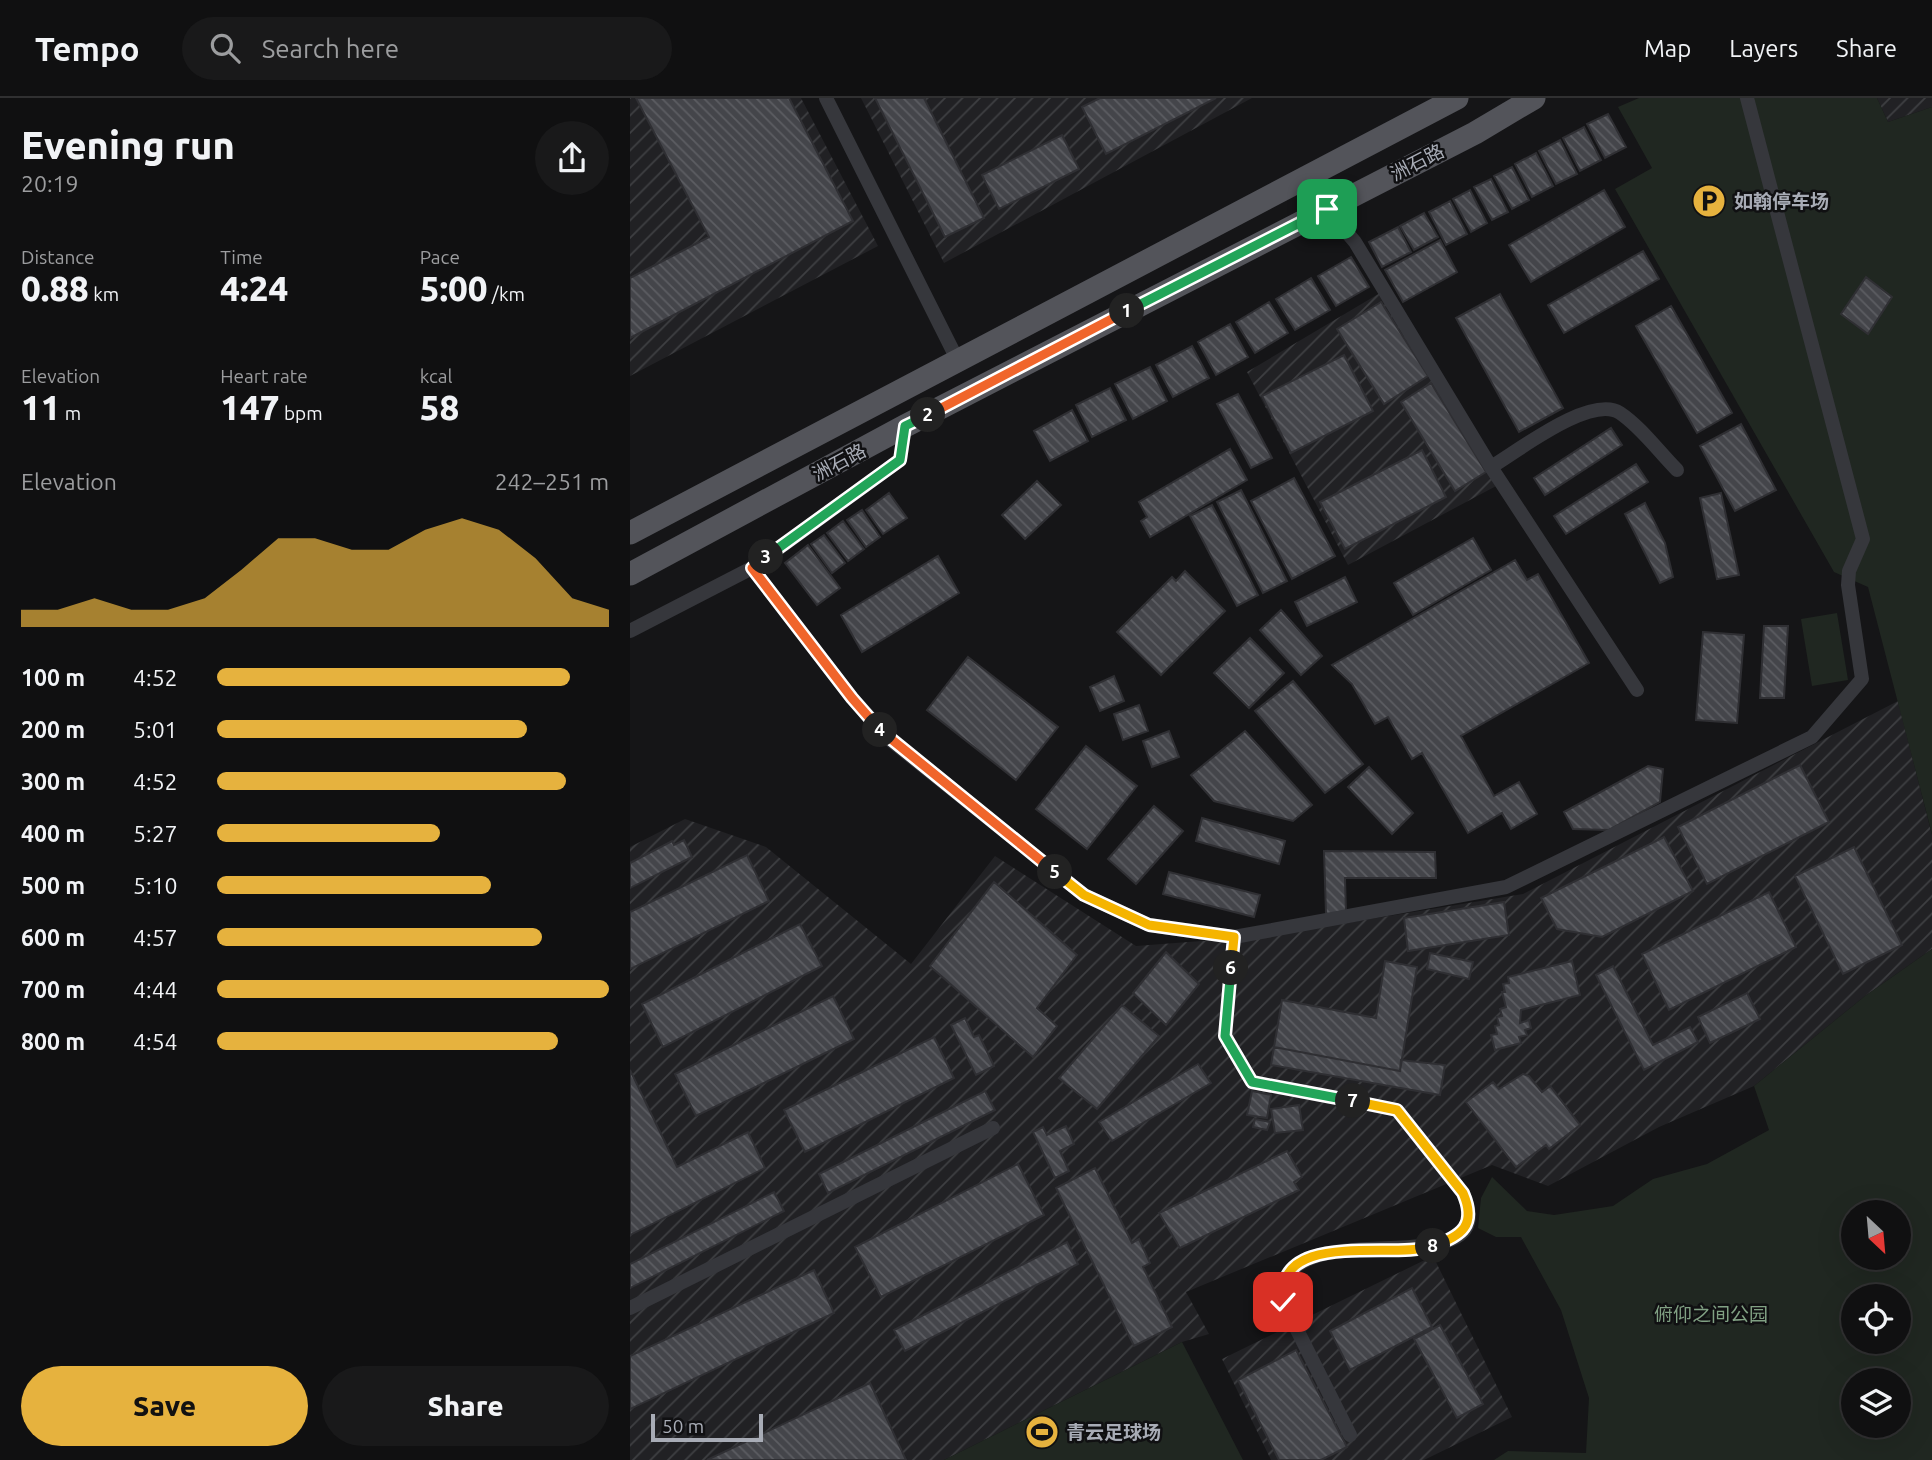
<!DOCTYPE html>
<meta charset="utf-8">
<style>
:root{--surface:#101011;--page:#19191a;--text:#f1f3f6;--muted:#9c9d9f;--line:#303031;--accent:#e6b23e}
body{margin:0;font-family:Ubuntu,"Noto Sans SC",sans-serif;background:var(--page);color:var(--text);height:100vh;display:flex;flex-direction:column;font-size:26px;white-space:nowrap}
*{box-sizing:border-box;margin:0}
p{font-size:23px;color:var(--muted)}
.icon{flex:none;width:38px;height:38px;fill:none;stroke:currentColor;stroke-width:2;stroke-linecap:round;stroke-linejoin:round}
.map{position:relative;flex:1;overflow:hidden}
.side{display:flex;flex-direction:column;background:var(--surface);width:630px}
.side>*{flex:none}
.needle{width:46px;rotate:154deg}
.controls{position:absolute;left:1211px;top:1102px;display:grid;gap:14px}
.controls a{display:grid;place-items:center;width:70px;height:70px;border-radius:50%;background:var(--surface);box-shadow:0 7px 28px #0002,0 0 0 2px var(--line);font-size:35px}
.scale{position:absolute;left:21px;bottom:18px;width:112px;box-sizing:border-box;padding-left:7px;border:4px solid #a8acb6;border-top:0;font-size:19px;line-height:24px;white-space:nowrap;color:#a8acb6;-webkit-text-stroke:5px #101012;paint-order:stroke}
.pin{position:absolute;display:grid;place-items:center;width:60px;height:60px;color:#fff;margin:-30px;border-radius:14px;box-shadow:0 4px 10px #0006}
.km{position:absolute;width:35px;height:35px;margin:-18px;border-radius:50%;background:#222;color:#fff;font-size:19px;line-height:35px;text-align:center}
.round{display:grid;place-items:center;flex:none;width:74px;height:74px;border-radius:37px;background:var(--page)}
.headline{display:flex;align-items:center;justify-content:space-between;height:119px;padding:0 21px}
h1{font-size:38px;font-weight:800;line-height:52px}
.figures{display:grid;grid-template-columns:repeat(3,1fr);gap:10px;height:119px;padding:7px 21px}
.figures div{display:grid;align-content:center}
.figures b{font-size:35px;font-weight:800}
.figures small{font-size:19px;font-weight:400}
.figures p{font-size:19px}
.chart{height:196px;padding:14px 21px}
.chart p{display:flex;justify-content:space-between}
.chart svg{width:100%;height:126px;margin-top:7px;fill:var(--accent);opacity:.7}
.button{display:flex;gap:14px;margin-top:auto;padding:14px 21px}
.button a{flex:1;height:80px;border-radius:42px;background:var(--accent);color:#111;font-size:28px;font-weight:800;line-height:80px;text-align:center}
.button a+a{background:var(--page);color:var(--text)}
ul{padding:0 21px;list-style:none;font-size:23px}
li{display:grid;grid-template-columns:112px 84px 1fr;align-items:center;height:52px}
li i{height:18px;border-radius:9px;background:var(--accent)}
header{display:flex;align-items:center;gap:42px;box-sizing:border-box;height:98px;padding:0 35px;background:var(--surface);border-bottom:2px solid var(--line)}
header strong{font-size:33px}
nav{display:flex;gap:38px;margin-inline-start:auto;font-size:24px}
.search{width:490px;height:63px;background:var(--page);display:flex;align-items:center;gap:18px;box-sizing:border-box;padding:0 24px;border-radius:38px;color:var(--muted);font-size:26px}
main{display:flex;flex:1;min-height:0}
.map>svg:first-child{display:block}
.industrial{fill:url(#industrial-furrows)}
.green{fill:#202721;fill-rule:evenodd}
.building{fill:url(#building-back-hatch);stroke:#2f2f33;stroke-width:2}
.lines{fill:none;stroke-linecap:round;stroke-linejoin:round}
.street{stroke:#36373c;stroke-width:14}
.primary{stroke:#53545a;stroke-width:23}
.split-1-casing{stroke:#fff;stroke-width:14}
.split-2-casing{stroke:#fff;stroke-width:14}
.split-3-casing{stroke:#fff;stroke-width:14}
.split-4-casing{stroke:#fff;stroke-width:14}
.split-5-casing{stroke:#fff;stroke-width:14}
.split-6-casing{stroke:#fff;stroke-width:14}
.split-7-casing{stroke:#fff;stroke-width:14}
.split-8-casing{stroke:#fff;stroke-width:14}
.split-9-casing{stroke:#fff;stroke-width:14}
.split-1{stroke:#22a559;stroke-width:9}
.split-2{stroke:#f0652b;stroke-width:9}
.split-3{stroke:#22a559;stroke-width:9}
.split-4{stroke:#f0652b;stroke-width:9}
.split-5{stroke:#f0652b;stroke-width:9}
.split-6{stroke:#f5b400;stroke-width:9}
.split-7{stroke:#22a559;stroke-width:9}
.split-8{stroke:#f5b400;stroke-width:9}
.split-9{stroke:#f5b400;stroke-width:9}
.labels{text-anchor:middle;stroke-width:5;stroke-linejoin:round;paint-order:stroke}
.street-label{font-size:19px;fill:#a8acb6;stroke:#101012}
.poi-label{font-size:19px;font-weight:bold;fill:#a8acb6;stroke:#101012;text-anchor:start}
.park-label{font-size:19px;fill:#80a083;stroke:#101012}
</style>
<header>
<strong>Tempo</strong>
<div class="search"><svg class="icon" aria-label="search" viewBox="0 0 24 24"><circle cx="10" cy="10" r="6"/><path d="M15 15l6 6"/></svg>Search here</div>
<nav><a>Map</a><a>Layers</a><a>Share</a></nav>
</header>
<main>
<section class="side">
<div class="headline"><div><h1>Evening run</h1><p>20:19</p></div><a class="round"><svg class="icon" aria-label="share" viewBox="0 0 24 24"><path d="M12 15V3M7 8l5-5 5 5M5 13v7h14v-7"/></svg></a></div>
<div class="figures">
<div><p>Distance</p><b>0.88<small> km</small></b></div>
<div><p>Time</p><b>4:24</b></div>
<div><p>Pace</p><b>5:00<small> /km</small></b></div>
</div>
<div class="figures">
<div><p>Elevation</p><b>11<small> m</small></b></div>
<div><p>Heart rate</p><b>147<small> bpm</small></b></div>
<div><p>kcal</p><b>58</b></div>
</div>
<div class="chart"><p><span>Elevation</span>242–251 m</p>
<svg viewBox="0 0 160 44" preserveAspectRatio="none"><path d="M0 44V38L10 38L20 34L30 38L40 38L50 34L60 24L70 13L80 13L90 17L100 17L110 10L120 6L130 10L140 20L150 34L160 38V44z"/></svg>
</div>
<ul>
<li><b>100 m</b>4:52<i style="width:90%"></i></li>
<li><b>200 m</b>5:01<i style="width:79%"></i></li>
<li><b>300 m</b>4:52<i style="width:89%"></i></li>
<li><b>400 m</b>5:27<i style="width:57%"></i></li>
<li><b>500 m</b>5:10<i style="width:70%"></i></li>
<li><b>600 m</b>4:57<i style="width:83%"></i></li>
<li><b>700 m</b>4:44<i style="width:100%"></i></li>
<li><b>800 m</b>4:54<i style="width:87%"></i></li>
</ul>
<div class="button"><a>Save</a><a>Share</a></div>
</section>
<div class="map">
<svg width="1302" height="1362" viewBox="0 0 1302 1362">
<defs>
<pattern id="industrial-furrows" width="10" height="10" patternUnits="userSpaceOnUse" patternTransform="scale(1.75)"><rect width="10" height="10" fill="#212124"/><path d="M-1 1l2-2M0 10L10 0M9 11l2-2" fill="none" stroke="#3e3f42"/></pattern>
<pattern id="building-back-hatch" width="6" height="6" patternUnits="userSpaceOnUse" patternTransform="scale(1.75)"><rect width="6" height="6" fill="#44454a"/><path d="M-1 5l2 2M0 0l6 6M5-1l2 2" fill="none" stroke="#5c5d62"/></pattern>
</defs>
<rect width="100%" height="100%" fill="#151517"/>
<path class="industrial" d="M0,0h171l77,148 -248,130z
M231,0h391l-308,165z
M1247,0h55v9l-44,15z
M750,195l118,192 -150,80 -101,-193z
M1268,603l34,134v114l-67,47 -111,90 -95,41 -111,59 -56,-21 -306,127 23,42 -27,8 -238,118h-314v-613l55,-28 81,28 145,117 84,-108 141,90 131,-10 256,-42z
M803,1158l79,161 -88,43h-153l-49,-101z"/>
<path class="green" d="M1009,0h238l11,24 44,-15v727l-64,-247 -34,-15 -219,-383 37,-21 -34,-61z
M1207,515l11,67 -36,6 -11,-67z
M1302,851v511h-438l14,-9 78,2 3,-55 -28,-88 -40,-73h-25l-18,-9 3,-30 11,-21 35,34 27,4 59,-9 40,-27 54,-15 62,-34 -15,-44 111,-90zM1223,1115h46v45h-46zM1223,1199h46v45h-46zM1223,1283h46v45h-46z
M552,1244l61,118h-299z"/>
<path class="building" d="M6,0h153l64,123 -223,117v-60l79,-41z
M245,0h49l60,120 -39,19z
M470,0h116l-110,56 -24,-47z
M978,16l18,33 -21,11 -18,-34z
M954,29l17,33 -21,11 -17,-33z
M432,37l17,34 -80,40 -17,-34z
M930,42l17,34 -21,10 -17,-33z
M906,55l17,33 -21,11 -17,-33z
M882,69l17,33 -17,9 -18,-33z
M861,81l17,33 -16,8 -18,-33z
M840,92l17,33 -16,9 -18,-33z
M974,92l21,37 -94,55 -22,-37z
M820,103l17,33 -21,11 -17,-33z
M794,115l14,24 -24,13 -14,-24z
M768,129l13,25 -29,15 -13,-25z
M810,142l17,32 -54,30 -18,-32z
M1013,153l16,28 -95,54 -16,-28z
M721,159l18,30 -33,19 -18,-30z
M1236,179l26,20 -24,37 -27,-20z
M681,180l19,32 -35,20 -19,-31z
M870,196l63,114 -44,24 -63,-114z
M639,204l19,31 -33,20 -19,-31z
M751,204l47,74 -44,28 -47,-75z
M1041,208l61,107 -35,20 -61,-107z
M600,226l18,33 -32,18 -18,-33z
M562,248l17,32 -36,19 -17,-32z
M714,257l29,56 -82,42 -29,-57z
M520,269l17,34 -34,18 -18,-35z
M801,285l55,89 -31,19 -54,-89z
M480,290l16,32 -34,17 -16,-32z
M608,296l34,64 -21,10 -34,-64z
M442,312l16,31 -38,20 -16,-30z
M1111,326l35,66 -41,21 -35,-65z
M981,330l11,17 -77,50 -11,-17z
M600,351l17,31 -97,57 -9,-16 6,-4 -8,-15z
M792,352l24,47 -101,52 -25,-47z
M1006,366l12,18 -82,52 -12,-18z
M664,380l41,78 -43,23 -41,-78z
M407,383l24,24 -36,34 -23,-24z
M611,392l46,91 -24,12 -46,-91z
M259,395l18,25 -24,16 -17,-24z
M1091,395l18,82 -22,4 -17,-81z
M1015,405l20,40 8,34 -13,6 -35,-69z
M582,407l46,90 -21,11 -47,-90z
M232,412l18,27 -14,10 -19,-27z
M213,423l21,28 -16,12 -21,-28z
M194,437l21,28 -13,10 -21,-29z
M843,440l18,32 -78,45 -19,-32z
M178,447l32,43 -23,17 -32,-42z
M308,458l21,37 -97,59 -21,-37z
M885,462l12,20 11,-6 51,89 -128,73 33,60 25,-14 18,32 -26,15 -9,-16 -34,20 -46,-80 -10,6 -24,-42 -13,7 -23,-40 -20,-19z
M555,473l40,40 -64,64 -44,-43 55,-55 4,4z
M715,479l12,25 -50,24 -12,-24z
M651,512l41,46 -21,19 -41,-45z
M1134,528h24l-4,72h-24z
M1073,534l41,3 -7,88 -41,-3z
M620,540l34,35 -35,35 -35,-35z
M338,559l90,70 -42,53 -89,-70z
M484,578l10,25 -24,10 -10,-24z
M663,583l70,83 -38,29 -70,-82z
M509,607l9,26 -25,9 -9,-26z
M539,633l10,26 -27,10 -9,-26z
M615,633l67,74 -19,16 -79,-20 -23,-26z
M456,648l51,40 -50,63 -51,-40z
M1170,667l29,57 -122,62 -29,-57z
M1018,668l15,3 -3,33 -51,28 -36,-1 -9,-17z
M739,669l44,46 -21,21 -44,-47z
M524,708l29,25 -47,53 -28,-25z
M572,720l83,23 -6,23 -83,-23z
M1034,739l29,54 -91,46 -45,-8 -16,-31z
M54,742l8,17 -62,31v-25l42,-22 2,4z
M1224,749l48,98 -59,29 -48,-98z
M694,753l111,1 1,26h-91l1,36h-20z
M117,757l22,46 -139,68v-57z
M539,774l91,23 -6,22 -91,-23z
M364,784l83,73 -40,53 20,18 -24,31 -103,-91z
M1139,794l27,55 -127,63 -27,-56z
M874,804l5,33 -101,16 -4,-33z
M170,826l22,42 -159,81 -21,-43z
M536,854l33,32 -33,41 -33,-32z
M800,855l43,9 -4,17 -42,-10z
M755,863l32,6 -17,104 -126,-24 8,-47 94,18z
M942,863l8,34 -59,15 -1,13 9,-3 2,8 -6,2 2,5 -8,2 2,6 -26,7 -4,-15 6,-1 -2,-8 4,-1 -2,-8 5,-1 -2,-7 6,-2 -4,-15h3l-2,-8 6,-1 -1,-6z
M983,868l40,79 37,-18 8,15 -54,28 -48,-95z
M1117,895l13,26 -50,24 -12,-26z
M203,898l21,43 -158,77 -21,-42z
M492,907l37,31 -62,73 -38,-31z
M335,920l9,19 5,-2 15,31 -18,9 -25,-50z
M304,939l20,41 -149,74 -21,-42z
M644,949l126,24 1,-11 44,5 -5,30 -169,-30z
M568,966l13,19 -99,58 -13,-19z
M0,972l47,97 71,-35 17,36 -135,67z
M893,976l6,2 13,16 8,-6 30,39 -31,24 -3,-4 -30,22 -50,-65 27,-20 6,7z
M355,993l10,19 -167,83 -9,-19z
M622,993l19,4 -4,23 -20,-3z
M669,1007l4,25 -28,3 -4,-24z
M625,1021l15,3 -3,8 -14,-3z
M436,1028l8,18 -14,7 9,20 -14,7 -22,-46 10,-5 4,8z
M657,1053l15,26 -8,5 5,8 -119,58 -21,-35z
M388,1066l26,51 -163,82 -26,-50z
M465,1070l37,75 7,-4 11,24 -7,4 29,60 -38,19 -78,-158z
M144,1094l10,19 -154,77v-24z
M437,1144l11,22 -173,87 -11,-21z
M184,1172l20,43 -204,96v-53z
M782,1190l20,39 -82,43 -20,-39z
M810,1227l43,79 -26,14 -43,-79z
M666,1252l51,97 -26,13h-42l-41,-80z
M240,1285l36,77h-199z"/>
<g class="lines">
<path class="street" d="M196,0l131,261
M680,77l17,34 28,33 136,225 146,223
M861,369c27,-16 100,-73 129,-54 21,14 39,39 57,57
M122,470l100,130 36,40 196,157 65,30 85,12 272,-50 306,-150 50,-58 -14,-94 1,-14 14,-32 -116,-441
M0,533l122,-63 148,-108 5,-34
M604,839l-9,99 27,46 145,28 66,83c45,102 -190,9 -180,109l67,133
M0,1210l363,-180"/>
<path class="primary" d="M0,435l827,-435
M0,476l275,-148 570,-293 59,-35"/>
</g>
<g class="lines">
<defs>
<path id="split-1" d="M497,213l200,-102"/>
<path id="split-2" d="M298,317l199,-104"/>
<path id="split-3" d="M136,459l134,-97 5,-34 23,-11"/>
<path id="split-4" d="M136,459l-14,11 100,130 28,32"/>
<path id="split-5" d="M250,632l175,142"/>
<path id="split-6" d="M425,774l29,23 65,30 85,12 -3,31"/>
<path id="split-7" d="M601,870l-6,68 27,46 101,19"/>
<path id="split-8" d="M723,1003l44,9 66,83c14,32 -1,43 -30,53"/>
<path id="split-9" d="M653,1204c-8,-74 110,-42 150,-56"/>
</defs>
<use href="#split-1" class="split-1-casing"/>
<use href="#split-2" class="split-2-casing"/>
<use href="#split-3" class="split-3-casing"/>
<use href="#split-4" class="split-4-casing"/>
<use href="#split-5" class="split-5-casing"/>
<use href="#split-6" class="split-6-casing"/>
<use href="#split-7" class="split-7-casing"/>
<use href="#split-8" class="split-8-casing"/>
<use href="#split-9" class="split-9-casing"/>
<use href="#split-1" class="split-1"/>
<use href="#split-2" class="split-2"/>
<use href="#split-3" class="split-3"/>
<use href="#split-4" class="split-4"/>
<use href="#split-5" class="split-5"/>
<use href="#split-6" class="split-6"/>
<use href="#split-7" class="split-7"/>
<use href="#split-8" class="split-8"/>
<use href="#split-9" class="split-9"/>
</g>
<defs>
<symbol id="parking-disc" viewBox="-11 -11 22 22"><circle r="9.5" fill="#e6b23e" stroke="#101012"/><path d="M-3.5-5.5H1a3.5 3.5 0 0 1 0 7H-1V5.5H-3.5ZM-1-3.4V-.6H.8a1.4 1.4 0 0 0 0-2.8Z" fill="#111"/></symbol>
<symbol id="stadium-disc" viewBox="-11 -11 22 22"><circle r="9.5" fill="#e6b23e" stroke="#101012"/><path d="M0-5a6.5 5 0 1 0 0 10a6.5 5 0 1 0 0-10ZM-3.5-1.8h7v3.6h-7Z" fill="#111"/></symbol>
</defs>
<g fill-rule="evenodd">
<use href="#parking-disc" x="1060" y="84" width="38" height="38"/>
<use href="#stadium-disc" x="393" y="1315" width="38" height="38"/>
</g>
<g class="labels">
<g class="street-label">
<text transform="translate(787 64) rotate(-27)" y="7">洲石路</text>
<text transform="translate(209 364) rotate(-28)" y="7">洲石路</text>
</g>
<g class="poi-label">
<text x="1104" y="110">如翰停车场</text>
<text x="436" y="1341">青云足球场</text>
</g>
<g class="park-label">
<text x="1081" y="1223">俯仰之间公园</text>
</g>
</g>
</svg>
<div class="controls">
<a><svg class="needle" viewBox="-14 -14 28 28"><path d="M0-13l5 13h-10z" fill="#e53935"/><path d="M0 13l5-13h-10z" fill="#9c9d9f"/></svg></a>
<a><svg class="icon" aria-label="locate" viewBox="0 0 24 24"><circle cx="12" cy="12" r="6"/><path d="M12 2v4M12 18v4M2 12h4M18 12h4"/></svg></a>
<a><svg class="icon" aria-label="layers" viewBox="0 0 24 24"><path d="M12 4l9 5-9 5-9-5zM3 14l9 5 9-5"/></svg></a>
</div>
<div class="scale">50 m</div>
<div class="pin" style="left:697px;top:111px;background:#1e9e55"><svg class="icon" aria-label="arrive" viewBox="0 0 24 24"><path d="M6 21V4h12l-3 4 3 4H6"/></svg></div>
<div class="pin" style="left:653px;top:1204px;background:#d93025"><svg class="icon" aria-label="check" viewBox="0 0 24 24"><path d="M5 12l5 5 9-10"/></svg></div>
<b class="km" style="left:497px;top:213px">1</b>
<b class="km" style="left:298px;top:317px">2</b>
<b class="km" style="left:136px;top:459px">3</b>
<b class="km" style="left:250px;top:632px">4</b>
<b class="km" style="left:425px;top:774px">5</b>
<b class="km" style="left:601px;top:870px">6</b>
<b class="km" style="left:723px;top:1003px">7</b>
<b class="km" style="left:803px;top:1148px">8</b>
</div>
</main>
